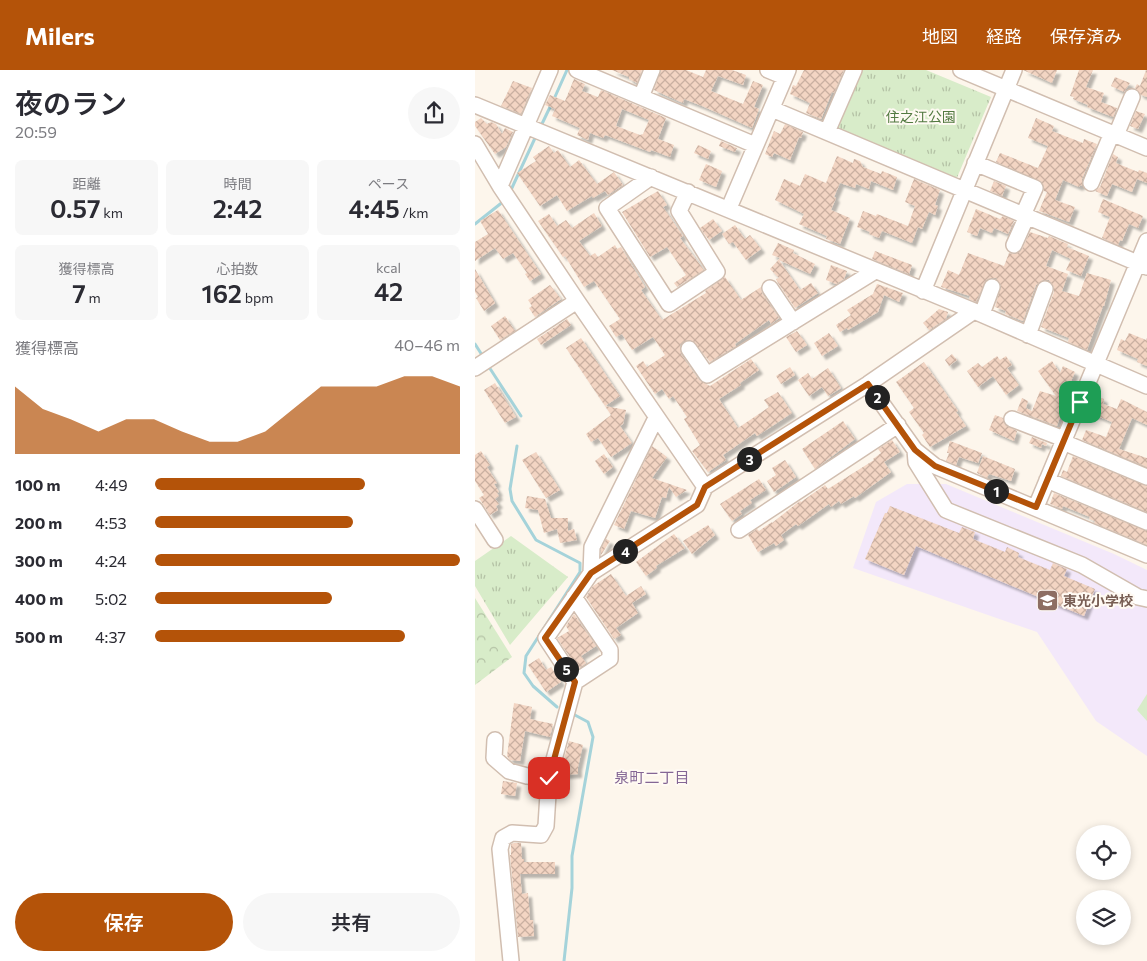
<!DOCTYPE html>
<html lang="ja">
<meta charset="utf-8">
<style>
:root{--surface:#fff;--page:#f7f7f7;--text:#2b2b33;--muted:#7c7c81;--accent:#b45309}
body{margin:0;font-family:Commissioner,"Noto Sans JP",sans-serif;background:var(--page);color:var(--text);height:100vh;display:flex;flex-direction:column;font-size:19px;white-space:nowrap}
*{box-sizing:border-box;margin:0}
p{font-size:16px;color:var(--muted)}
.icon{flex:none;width:28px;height:28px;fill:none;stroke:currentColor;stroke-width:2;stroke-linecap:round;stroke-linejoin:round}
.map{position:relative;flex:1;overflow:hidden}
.sheet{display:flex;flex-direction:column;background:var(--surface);width:475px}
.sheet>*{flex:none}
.buttons{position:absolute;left:601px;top:755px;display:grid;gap:10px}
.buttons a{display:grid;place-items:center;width:55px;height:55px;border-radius:50%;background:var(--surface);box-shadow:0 2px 8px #0003;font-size:25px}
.pin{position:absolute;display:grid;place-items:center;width:42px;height:42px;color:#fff;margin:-21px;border-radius:10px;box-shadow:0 2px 8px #0006}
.km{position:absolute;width:25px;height:25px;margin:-12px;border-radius:50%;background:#222;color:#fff;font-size:14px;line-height:25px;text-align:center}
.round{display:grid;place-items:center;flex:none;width:52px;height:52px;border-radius:26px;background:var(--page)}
.headline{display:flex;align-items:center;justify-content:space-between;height:85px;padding:0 15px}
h1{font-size:28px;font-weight:600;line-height:38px}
.metrics{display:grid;grid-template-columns:repeat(3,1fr);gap:8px;height:85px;padding:5px 15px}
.metrics div{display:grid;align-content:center;border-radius:8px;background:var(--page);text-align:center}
.metrics b{font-size:25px;font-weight:600}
.metrics small{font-size:14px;font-weight:400}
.metrics p{font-size:14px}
.chart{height:140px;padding:10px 15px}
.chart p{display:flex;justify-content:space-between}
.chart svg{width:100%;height:90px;margin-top:5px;fill:var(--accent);opacity:.7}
.action{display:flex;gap:10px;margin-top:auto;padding:10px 15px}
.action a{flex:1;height:58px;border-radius:30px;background:var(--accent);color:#fff;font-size:20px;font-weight:600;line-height:58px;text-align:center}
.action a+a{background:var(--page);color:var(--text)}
ul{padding:0 15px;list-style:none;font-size:16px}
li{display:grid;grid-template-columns:80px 60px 1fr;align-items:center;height:38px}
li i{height:12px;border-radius:6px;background:var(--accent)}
header{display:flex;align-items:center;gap:30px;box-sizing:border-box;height:70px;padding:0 25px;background:var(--accent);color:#fff}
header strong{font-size:24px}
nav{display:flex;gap:28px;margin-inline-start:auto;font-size:18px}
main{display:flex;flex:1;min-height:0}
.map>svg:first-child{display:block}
.education{fill:#f3e8fa}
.grass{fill:url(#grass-tufts)}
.forest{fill:url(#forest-crowns)}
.pitch{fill:#d8ecc9}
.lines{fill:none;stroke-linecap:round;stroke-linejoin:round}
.stream{stroke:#a5d3da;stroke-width:3}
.building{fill:url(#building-cross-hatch);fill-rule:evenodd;filter:url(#shadow)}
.minor-casing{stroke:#d1beb0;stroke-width:18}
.minor{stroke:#fff;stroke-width:15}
.route-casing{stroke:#fff;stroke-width:10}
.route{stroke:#b45309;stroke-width:6}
.labels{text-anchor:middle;stroke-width:4;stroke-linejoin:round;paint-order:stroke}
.park-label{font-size:14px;fill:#537a41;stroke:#fffaf3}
.education-label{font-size:14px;font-weight:bold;fill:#785e54;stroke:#fffaf3;text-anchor:start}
.neighbourhood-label{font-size:15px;fill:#846695;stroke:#fffaf3}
</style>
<header>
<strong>Milers</strong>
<nav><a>地図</a><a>経路</a><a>保存済み</a></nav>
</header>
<main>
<section class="sheet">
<div class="headline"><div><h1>夜のラン</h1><p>20:59</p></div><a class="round"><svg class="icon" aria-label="share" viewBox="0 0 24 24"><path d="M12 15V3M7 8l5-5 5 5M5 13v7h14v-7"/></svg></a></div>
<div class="metrics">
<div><p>距離</p><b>0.57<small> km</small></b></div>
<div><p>時間</p><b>2:42</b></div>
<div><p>ペース</p><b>4:45<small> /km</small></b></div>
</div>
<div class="metrics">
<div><p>獲得標高</p><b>7<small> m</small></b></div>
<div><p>心拍数</p><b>162<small> bpm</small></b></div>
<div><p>kcal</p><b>42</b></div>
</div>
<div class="chart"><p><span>獲得標高</span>40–46 m</p>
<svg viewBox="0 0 160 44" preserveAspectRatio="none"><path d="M0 44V11L10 22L20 27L30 33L40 27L50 27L60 33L70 38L80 38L90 33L100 22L110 11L120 11L130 11L140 6L150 6L160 11V44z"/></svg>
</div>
<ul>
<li><b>100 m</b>4:49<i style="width:69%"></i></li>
<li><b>200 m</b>4:53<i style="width:65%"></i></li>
<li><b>300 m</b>4:24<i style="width:100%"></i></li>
<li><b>400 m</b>5:02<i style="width:58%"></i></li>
<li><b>500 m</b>4:37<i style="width:82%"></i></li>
</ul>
<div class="action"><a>保存</a><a>共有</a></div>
</section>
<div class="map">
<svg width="672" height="891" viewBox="0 0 672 891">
<defs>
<pattern id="grass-tufts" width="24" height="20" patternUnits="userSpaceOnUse" patternTransform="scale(1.25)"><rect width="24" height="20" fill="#d8ecc9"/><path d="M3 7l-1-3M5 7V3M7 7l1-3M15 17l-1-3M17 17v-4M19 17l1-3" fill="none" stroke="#b4c2a5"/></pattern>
<pattern id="forest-crowns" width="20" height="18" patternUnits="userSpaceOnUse" patternTransform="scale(1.25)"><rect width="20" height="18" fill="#d8ecc9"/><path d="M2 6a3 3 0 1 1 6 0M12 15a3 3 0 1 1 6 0" fill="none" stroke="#b4c2a5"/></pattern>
<pattern id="building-cross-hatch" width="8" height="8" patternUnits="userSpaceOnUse" patternTransform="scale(1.25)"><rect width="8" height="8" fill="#f3d5c3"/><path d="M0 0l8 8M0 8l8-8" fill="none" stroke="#cab0a1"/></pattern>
<filter id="shadow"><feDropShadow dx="4" dy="4" stdDeviation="1" flood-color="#0004"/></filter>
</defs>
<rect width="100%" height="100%" fill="#fdf6ec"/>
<path class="education" d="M432,414h39l168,70 33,16v186l-51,-35 -59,-89 -184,-64 23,-66z"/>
<path class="grass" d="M383,0h68l65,27 -35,83 -122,-50z
M36,466l57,41 -58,68 -35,-59v-25z"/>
<path class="forest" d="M0,528l37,59 -37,28z"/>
<path class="pitch" d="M672,624v27l-10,-11z"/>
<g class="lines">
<path class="stream" d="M79,29l13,-29
M65,58l11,-23
M35,122l26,-56
M0,154l29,-23
M0,274l7,11
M14,297l32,49
M42,376l-7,43 2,12 24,39 44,23v9l-54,84 -2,17 9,13 24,21
M89,891l8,-73v-32l21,-119 -5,-15 -15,-8"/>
</g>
<path class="building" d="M137,0h30l-5,13 -8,-4v-2z
M186,0h25l17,7 3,-7h26l14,5 -3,10 -25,-9 -7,15 32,13 10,-23 10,4 -9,22 5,2 -7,19 -50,-22 -18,-7 -1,4 -29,-13z
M329,0h40l-10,23 -2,-1 -11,27 -15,-6 4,-10 -20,-9 3,-9 3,1z
M548,0h34l-5,13z
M604,0h14l-7,17 18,6 -3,9 16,6 -4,9 -26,-10 1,-2 -15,-6 1,-2 -4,-1z
M671,0h1v27l-6,-2 -6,-7 2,-4 3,2z
M640,7l15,6 -6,9 -13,-6z
M99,9l11,5 -3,7 16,6 3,-7 65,28 -8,21 16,6 -4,12 -19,-7 -1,2 -45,-17 -2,3 -13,-5 -2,7 -11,-5 3,-7 -28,-12 3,-7 -10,-4 5,-10 15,6zM147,39l27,11 -6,14 -3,1 -24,-9z
M38,11l19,7 -11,26 -20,-8z
M661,41l9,3 -7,15 -8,-3z
M6,48l6,6 4,-2 5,2 6,10 3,-6 8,4 -7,15 -11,7 -20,-28v-4z
M561,48l18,8 -2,5 31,12 1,-4 13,5 -15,35v7l-2,-1 -1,2 -16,-7 -8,20 20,7 -6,15 -30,-11 8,-19 -3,-1 -2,-9 -46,-20 4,-9 38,15 10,-22 -20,-8z
M310,54l18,8 -2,6 -2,-1 -9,23 -16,-7 -2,4 -7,-3 9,-23 6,3z
M246,71l16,7 -2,4 -16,-6z
M223,75l13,6 -3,8 -14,-6z
M74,76l5,7 4,-3 12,17 9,-7 18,24 17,-12 9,13 -15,10 -3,-4 -12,7 -1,-2 -25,15 -10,-16 -17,11 -23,-33 19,-12 -3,-4z
M638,84l5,3 -2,6 22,9 1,-2 8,3v10l-10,-4 -5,13 -20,-8 -5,12 -12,-5 5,-4z
M362,86l16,7 1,-4 6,2 3,6 18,7 1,-3 15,6 -4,13 -22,-9 -2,8 -13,-5 -1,4 -15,-5 -6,14 2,1 -5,12 19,8 -10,26 -14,-5 1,-3 -28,-12 5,-10 -29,-14 9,-21 16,7 5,-12 21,9z
M231,94l16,7 -6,16 -17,-7z
M439,109l26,11 -5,15 3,1 -3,9 -6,-3 -7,17 -4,-2 -6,16 -30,-12 -3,7 -10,-4 1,-2 -13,-5 6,-16 13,5 1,-2 31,12 7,-20 -10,-4z
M514,109l17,7 -4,10 -12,-5 4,-10z
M183,121l9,14 -4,2 20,29 -3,2 24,32 -27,17 -3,-4 12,-8 -19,-28 -17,10 -28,-45z
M628,129l40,17 -5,12 -9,-4 -7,17 -2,-1 -2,5 -16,-7 8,-21 -12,-5z
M501,139l24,10 3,-3 11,5 -6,13 -14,-6 -2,5 -12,-5 -3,8 -10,-4z
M23,140l43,64 -11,7 -5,-7 2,-1 -14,-20 -10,6 -8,-11 -20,13v-19l13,-8 -8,-13z
M119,143l8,13 -23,15 11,15 5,-3 3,4 17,-12 2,4 4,-2 24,40 -4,3 21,30 44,-27 -1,-2 20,-14 16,23 20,-13 1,6 17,25 -8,6 -2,-4 -34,24 1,2 -26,16 -17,-21 -4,-1 -5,1 -4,4 1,9 18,26 11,6 41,-27 8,11 -19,13 1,2 -22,14 19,29 31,-21 -5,-7 14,-8 14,21 -35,23 -2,-3 -32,22 3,5 -18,12 -16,-21 8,-6 -16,-26 3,-2 -14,-21 -4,3 -7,-10 -7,5 -19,-28 7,-5 4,6 18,-12 -12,-18 -21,13 -10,-16 -6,3 -7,-11 11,-7 -26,-38 -10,6 -19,-31 -2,1 -25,-36 11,-7 8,12 9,-6 6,8z
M238,149l9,12 -13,9 -9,-12z
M260,155l10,14 5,-4 11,14 -15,11 -13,-18 -4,2 -7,-10z
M555,162l18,6 1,-2 19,8 -1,3 22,9 -8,20 -15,-6 5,-11 -19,-9 -6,16 22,8 -6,17 17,5 8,-23 24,7 -7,26h-1l-16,44 -19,-8 1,-4 -28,-11 13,-35v-5l-5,-7h-6l-7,5 -13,36 -18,-7 1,-3 -11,-4 6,-21 -5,-8h-5l-5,2 -10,22 -7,-3 1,-3 -29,-9 7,-17 11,5 9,-22 36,13 5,-13 6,1 7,-5z
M303,173l16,7 -1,3 22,11 -5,10 -31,-14 21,30 11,-7 7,10 -23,15 -17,-25 -2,-4 3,-1 -9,-9 10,-11 -8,-3z
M400,181l37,14 -3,9 -37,-15z
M356,195l16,6 -3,8 -8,5 -10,-4z
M0,199l20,34 -11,8 -8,-13 2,-1 -3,-5z
M402,214l26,9 -4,9 -15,-7 -6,17 -30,18 -1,-2 -7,4 -4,-7 15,-10 -4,-5 26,-16z
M75,215l11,14 -26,18 -6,-9 3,-2 -4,-6z
M464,239l9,3 -2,7 -17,11 -6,-7z
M30,246l10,15 -15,9 -9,-14z
M92,249l4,6 -30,20 -4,-6z
M322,261l10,14 -11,7 -10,-15z
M354,263l9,13 -16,10 -8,-13z
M654,263l17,7 1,-2v28l-10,-4 1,-3 -21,-9 4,-11 4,2z
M106,268l39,58 -15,10 -39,-58z
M477,284l5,6 -8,6 -4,-6z
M522,286l3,4 6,-4 6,9 -5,3 12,17 -13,10 -13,-19 -15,11 -11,-16 11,-8 4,4z
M577,291l8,12 3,-7 12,6 -10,23h2l-10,31 -40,-15 5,-13 6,3 -2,7 6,3 8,-20 16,5 -18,-25z
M449,292l34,49 -2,1 10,14 -36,21 -8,-12 2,-2 -15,-21 5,-4 -18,-26z
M315,297l5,8 -14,9 -5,-8z
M353,298l13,20 -13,8 -6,-9 -13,9 -11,-16 10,-7 4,6z
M20,313l21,34 -11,6 -21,-33z
M621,326l8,3 -1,5 14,5 4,-10 26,13v13l-15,-7 -13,31 28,9v9l-65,-27 4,-10 20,7 6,-15 -22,-9z
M130,336l21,4 -3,14 -3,2 12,17 -21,14 -13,-19 -7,4 -5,-8 25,-19z
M520,345l8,3 2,7 12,6 -3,10 -25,-11z
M368,351l12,18 -40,30 -13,-20z
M557,367l15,6 -1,3 -4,-2 -1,4 -12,-5z
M417,370l8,12 -16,10 7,10 -36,26 -1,-2 -13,8 -2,-3 -8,6 -2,-3 -31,22 -2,-2 -15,11 3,5 -8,6 -2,-3 -16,9 -10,-17 9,-6 2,2 13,-9v1l24,-19 4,-3 1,1 24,-17 3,4 46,-29 -1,-1 8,-6 -3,-4z
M475,371l32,12 -4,10 -19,-6 -3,8 -10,-4 3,-8h-2z
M177,376l15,11 -15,21 35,12 -11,7 -7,-10 -3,11 -4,-1 -7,21 -24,-7 -7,18 -10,-4z
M6,381l9,14 -3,2 10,16 -3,1 5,8 -2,1 2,3 -4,3 4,5 -3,2 2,4 -8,5 -11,-17 5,-3 -9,-14v-26z
M61,382l24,38 -14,8 -24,-38z
M129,384l9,13 -9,7 -9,-13z
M508,386l32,13 -4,12 -22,-7 -2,4 -10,-5z
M598,386l74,30v26l-86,-36 2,-6 4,2z
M310,390l11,17 -22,15 -7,-11 9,-6 -4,-7z
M284,409l7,11 -16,10 2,3 -12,8 2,3 -10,7 -12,-17z
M579,423l93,38v14l-53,-22 1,-2 -6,-2 1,-2 -27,-11 -1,3 -12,-5z
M52,426l18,3 6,19h17v13l6,-2 3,11 -17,3 -3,-14 -13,4 -6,-23 -13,-2z
M415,436l69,27 3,-6 13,5 -2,7 32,13 2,-5 12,6 -1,4 32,13 3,-7 14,6 -3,7 31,13 -11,27 -168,-70 -12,29 -39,-16 20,-46h2z
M233,455l7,10 -23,19 -9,-13z
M199,464l11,14 -29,18 1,2 -11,8 -10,-14z
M131,469l4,2 -9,14v-6z
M136,504l15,22 15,-10 5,8 -14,9 6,10 -22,15 5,7 -7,4 -28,-42 7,-11z
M99,544l22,32 -15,10 5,7 -8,6 -21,-31 12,-7 -3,-5z
M64,588l7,12 5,-3 10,15 -15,10 -18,-27z
M39,633l18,4 -2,12 23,5 -3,13 -25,-6 -5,30 -10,-1 -3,-4z
M94,671l14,4 -5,22v7l-14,1 -1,-13z
M28,711l14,2 -2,13 -14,-2z
M39,773h7l1,16h2v3h31v12h-35l2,20 6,-1 2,27h3l1,16 -16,1 -8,-82h1v-11z"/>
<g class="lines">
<defs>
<path id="minor" d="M102,0l178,75
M293,0l17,7
M486,0l186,78
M166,27l11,-27
M0,35l499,206 173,75
M297,39l375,158
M352,62l27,-62
M641,65l16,-38
M0,74l25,42 77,115 128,186
M500,93l60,25 -12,27
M176,107l-44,31 62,96 48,-32 -38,-61 9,-19
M616,113l21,-50
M25,116l50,-116
M254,138l59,-138
M539,175l13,-29
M295,218l23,34
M448,221l91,-221
M507,244l10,-27
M553,265l17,-46
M214,279l18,26 168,-104
M0,298l102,-67
M393,314l47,66 20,16 212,89
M537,349l52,20
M588,372l84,35
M440,380l1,12 30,48 136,55 56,32 9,2
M572,410l100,42
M561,437l111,-266
M0,439l20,31
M264,460l159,-105
M116,503l106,-68 8,-18 163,-103 106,-73
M99,527l36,53v9l-35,23
M20,670l-1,18 15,13 18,5 22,2
M36,891l-11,-112 3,-11 9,-5 29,2 5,-9 3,-48 26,-96 -29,-44 45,-65 1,-26 64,-129"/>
</defs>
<use href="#minor" class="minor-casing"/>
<use href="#minor" class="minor"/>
</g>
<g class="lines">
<defs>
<path id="route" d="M74,708l26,-96 -30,-44 46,-65 106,-68 8,-18 163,-103 47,66 20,16 101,41 44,-105"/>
</defs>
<use href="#route" class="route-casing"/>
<use href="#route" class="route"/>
</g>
<defs>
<symbol id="school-square" viewBox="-11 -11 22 22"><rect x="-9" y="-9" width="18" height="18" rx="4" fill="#8d6e63" stroke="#fffaf3"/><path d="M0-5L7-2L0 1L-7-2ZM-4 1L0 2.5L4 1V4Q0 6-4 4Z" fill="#fff"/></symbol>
</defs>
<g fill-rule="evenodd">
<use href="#school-square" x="560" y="518" width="25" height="25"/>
</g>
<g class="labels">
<g class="park-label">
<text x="446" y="52">住之江公園</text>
</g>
<g class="education-label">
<text x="588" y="536">東光小学校</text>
</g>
<g class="neighbourhood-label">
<text x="177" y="713">泉町二丁目</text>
</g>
</g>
</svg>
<div class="buttons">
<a><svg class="icon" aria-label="locate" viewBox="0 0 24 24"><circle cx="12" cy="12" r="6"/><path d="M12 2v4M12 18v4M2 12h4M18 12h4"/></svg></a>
<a><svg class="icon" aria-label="layers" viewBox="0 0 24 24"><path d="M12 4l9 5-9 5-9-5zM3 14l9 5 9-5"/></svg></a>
</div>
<div class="pin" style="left:605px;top:332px;background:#1e9e55"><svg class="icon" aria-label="arrive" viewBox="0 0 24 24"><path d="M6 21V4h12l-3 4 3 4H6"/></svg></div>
<div class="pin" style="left:74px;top:708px;background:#d93025"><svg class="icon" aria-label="check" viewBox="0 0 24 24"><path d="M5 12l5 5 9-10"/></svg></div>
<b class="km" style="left:521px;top:421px">1</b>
<b class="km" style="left:402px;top:327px">2</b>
<b class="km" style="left:274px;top:389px">3</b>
<b class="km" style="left:150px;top:481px">4</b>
<b class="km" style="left:91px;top:599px">5</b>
</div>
</main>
